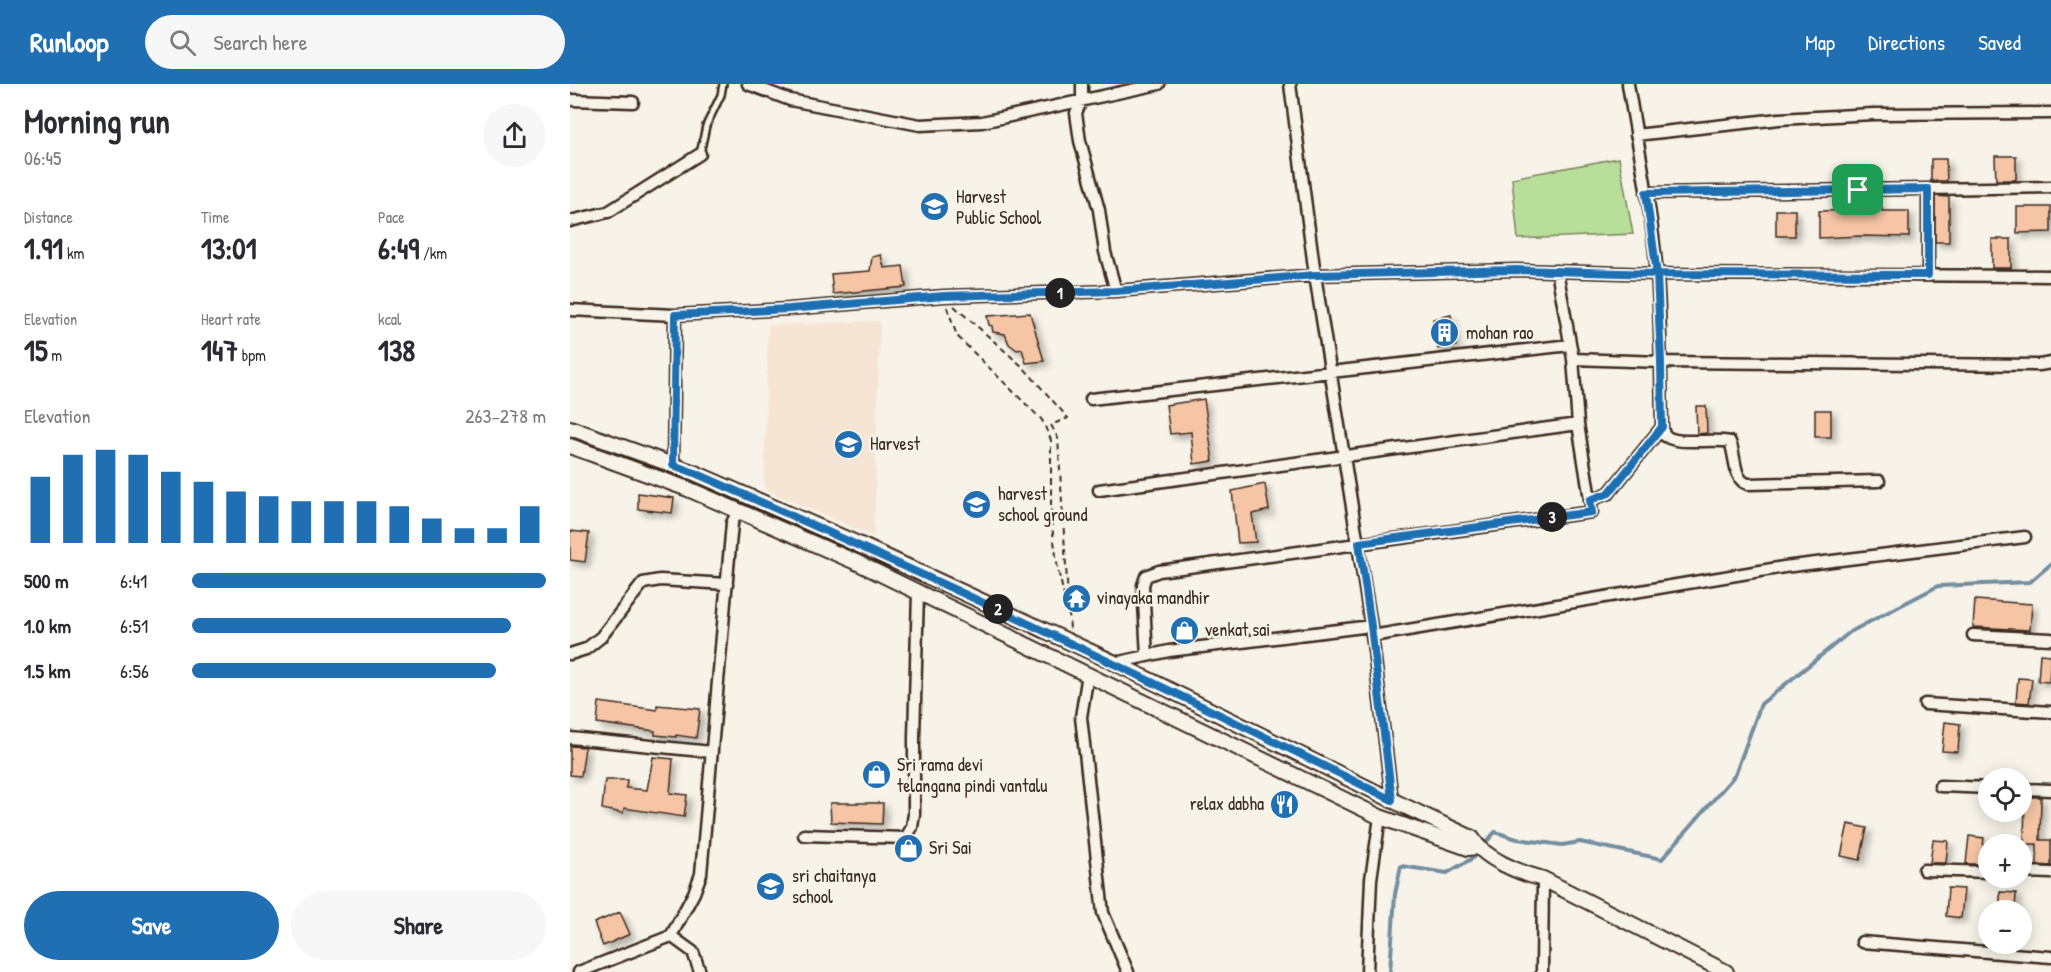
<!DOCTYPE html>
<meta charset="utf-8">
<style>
:root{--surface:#fff;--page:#f7f7f7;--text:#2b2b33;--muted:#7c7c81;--accent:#1f6fb2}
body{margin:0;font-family:"Patrick Hand",sans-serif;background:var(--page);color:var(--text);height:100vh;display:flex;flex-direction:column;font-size:22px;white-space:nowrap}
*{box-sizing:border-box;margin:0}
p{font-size:20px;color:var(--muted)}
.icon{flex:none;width:33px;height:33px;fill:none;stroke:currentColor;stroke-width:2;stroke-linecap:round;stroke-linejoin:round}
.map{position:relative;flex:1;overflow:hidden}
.panel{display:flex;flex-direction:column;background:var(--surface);width:570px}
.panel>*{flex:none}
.tools{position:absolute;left:1408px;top:684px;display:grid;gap:12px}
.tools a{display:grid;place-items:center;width:54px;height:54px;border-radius:50%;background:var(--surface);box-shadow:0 3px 15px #0003;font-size:30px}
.pin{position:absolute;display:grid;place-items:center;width:51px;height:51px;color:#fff;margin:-26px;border-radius:12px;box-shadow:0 3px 9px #0006}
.km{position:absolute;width:30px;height:30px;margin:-15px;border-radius:50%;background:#222;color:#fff;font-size:16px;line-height:30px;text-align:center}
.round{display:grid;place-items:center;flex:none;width:63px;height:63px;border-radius:32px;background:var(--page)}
.overview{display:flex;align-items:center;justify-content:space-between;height:102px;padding:0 24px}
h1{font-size:33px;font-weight:800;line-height:45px}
.metrics{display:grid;grid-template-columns:repeat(3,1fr);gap:9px;height:102px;padding:6px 24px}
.metrics div{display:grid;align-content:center}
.metrics b{font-size:30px;font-weight:800}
.metrics small{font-size:16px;font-weight:400}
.metrics p{font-size:16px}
.chart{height:168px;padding:12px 24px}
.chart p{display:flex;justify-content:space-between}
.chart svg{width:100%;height:108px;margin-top:6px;stroke:var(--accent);stroke-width:6}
.action{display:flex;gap:12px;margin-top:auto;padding:12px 24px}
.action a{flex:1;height:69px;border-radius:36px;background:var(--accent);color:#fff;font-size:24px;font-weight:800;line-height:69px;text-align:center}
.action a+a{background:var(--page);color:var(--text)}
ul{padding:0 24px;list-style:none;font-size:20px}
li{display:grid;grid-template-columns:96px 72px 1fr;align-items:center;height:45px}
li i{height:15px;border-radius:8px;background:var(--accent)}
header{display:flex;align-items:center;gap:36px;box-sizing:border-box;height:84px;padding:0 30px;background:var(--accent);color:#fff}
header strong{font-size:28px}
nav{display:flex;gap:33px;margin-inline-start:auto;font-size:21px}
.search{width:420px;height:54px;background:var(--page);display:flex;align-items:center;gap:15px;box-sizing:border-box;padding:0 21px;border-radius:33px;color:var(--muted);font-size:22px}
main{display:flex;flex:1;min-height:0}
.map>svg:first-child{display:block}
.built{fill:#f6e5d4}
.green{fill:#b8df9a;stroke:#7a845c;stroke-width:1.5}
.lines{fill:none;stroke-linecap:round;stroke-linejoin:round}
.stream{stroke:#738ea0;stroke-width:4}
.building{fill:#f5c5a5;stroke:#3b2a1e;stroke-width:1.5;filter:url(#shadow)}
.service-casing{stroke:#3b2a1e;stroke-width:10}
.minor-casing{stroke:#3b2a1e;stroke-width:15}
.tertiary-casing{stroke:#3b2a1e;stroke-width:18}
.path{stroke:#3b2a1e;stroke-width:2;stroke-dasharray:6 4.5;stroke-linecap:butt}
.service{stroke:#f7f3e8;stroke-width:5}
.minor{stroke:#f7f3e8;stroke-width:10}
.tertiary{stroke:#f7f3e8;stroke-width:14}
.route-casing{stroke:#fff;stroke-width:12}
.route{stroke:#1f6fb2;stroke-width:8}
.labels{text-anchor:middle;stroke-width:5;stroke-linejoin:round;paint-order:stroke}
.poi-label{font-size:18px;fill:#3b2a1e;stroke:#f7f3e8;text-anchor:start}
</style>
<header>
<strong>Runloop</strong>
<div class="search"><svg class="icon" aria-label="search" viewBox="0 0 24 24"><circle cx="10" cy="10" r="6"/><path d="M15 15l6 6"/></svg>Search here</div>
<nav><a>Map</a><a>Directions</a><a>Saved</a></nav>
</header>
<main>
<section class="panel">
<div class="overview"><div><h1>Morning run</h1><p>06:45</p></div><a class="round"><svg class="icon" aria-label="share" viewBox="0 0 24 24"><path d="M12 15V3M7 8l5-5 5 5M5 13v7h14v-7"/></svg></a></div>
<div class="metrics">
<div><p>Distance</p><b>1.91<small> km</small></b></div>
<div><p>Time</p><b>13:01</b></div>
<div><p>Pace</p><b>6:49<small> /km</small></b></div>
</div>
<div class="metrics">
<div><p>Elevation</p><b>15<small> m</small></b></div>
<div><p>Heart rate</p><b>147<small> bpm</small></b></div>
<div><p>kcal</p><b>138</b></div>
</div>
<div class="chart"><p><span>Elevation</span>263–278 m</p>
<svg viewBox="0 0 160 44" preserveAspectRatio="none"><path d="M5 44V17M15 44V8M25 44V6M35 44V8M45 44V15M55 44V19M65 44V23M75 44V25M85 44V27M95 44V27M105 44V27M115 44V29M125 44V34M135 44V38M145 44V38M155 44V29"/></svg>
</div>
<ul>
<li><b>500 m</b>6:41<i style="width:100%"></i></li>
<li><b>1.0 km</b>6:51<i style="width:90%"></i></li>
<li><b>1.5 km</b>6:56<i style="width:86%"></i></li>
</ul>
<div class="action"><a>Save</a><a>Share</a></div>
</section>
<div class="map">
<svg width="1481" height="888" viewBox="0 0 1481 888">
<defs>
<filter id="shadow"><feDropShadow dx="4.5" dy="4.5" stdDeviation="3" flood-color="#0004"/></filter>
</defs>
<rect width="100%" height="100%" fill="#f7f3e8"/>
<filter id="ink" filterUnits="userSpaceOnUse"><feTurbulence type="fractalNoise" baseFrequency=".0167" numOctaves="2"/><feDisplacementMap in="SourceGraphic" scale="12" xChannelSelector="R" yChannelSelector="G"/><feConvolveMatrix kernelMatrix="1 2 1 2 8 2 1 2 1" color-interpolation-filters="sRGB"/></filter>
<g filter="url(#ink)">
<path class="built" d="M310,237l-6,216 -110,-48 4,-164z"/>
<path class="green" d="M1049,74l14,76 -115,5 -6,-61z"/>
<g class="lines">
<path class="stream" d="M913,762l12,-14 22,7 45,6 18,-3 82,17 73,-84 26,-71 89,-72 88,-46 92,-4 21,-18
M820,888l5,-78 6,-28 46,7 26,-15 5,-6"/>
</g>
<path class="building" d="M1425,72h21v24h-20z
M1361,75h15l1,22h-16z
M1365,112l14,1v45h-14z
M1295,123h17v4h27v26l-48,-1 -42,2v-27l46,-1z
M1447,123h34v25l-34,1z
M1206,126h19v26h-19z
M1422,155h19v29h-19z
M311,171l3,13 19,-2 3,21 -73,7 -2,-20 39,-3 2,-14z
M460,229l14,48 -18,2 -4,-14 -5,1 -8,-6 -4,-10 -12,-2 -1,-6 -3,-1 -2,-9z
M881,231l5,31 -18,3 -5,-30z
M634,315l9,62 -19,3 -3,-32 -21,2 -4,-29z
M1126,322h10l1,27 -10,1z
M1245,326h16v27h-16z
M695,400l4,26 -17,4 4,28 -18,1 -6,-52z
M68,409l36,5 -2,15 -34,-4z
M0,447l19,2 -4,29 -15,-2z
M1405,516l57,4 -2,26 -57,-3z
M1470,570l11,1 -2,27 -11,-1z
M1448,594l14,1 -3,24 -13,-1z
M29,618l58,8v-5l43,4 -4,29 -20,-3v2l-21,-2v-4l-58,-8z
M1375,638l15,2 -2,28 -16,-1z
M0,662l15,1 -4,29 -11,-1z
M83,673l20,2 -3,34 17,2 -3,22 -60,-9 -1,5 -21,-4 3,-29h22l-1,8 21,2z
M1455,713h16l-1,43h11v26l-14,-1v-21h-13z
M260,719h53l-1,21 -51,-2z
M1278,740l19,4 -7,32 -19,-4z
M1399,752l15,2 -3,26h-15z
M1363,756l15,1 -2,22h-16z
M1378,804l16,1 -3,29 -15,-2z
M1430,808l16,1 -1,17h-15z
M50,828l10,22 -27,12 -9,-23z"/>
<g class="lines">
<defs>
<path id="service" d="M130,70l6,-28 15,-31 2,-11"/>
<path id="minor" d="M178,0l42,16 130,25 62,-3 177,-38
M512,0v15l-6,14 4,28 19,69 6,42 11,39
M720,0l25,191 56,351 21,174
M1058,0c10,63 24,127 29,191 4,51 4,101 5,152l2,8c12,11 48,3 66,7 6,14 3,38 18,42l131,-3
M0,16l63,2
M1066,51l143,-16 94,-5 178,-1
M1076,109l405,-6
M0,137l38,-9 92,-58
M1358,191v-86
M0,226l105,5 114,-6 155,-13 172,-5 199,-16 201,-5 141,4 394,2
M1003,275l88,3 378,3 12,-2
M521,315l479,-54
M103,381l2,-150
M529,406l479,-66
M1020,416l19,-7 53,-66
M1403,551l78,4
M802,552l412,-69 241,-30
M0,570l16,-5 15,-12 42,-54 17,-3 67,4
M577,572l-4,-71 3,-9 13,-5 433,-59 -14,-88 -5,-65 -16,-88
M545,579l54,-12 202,-25
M518,590l-7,43 22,196 25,59
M1355,620l126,8
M0,654l142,14
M1370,702l49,2
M1452,705l29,1
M234,751l102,3 6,-11 2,-13v-77l4,-145
M1354,786l65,2
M1452,788l29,1
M1292,858l189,15
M9,888l92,-36
M130,888l-7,-20 -22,-16 23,-43 7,-19 31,-351 6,-12
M797,888l4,-93 9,-62
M972,888l1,-93"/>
<path id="tertiary" d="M0,344l125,45 170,74 250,116 285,141 72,34c12,21 48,35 71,41l183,93
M0,362l118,43 170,74 522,254 88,31 9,-1"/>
</defs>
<use href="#service" class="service-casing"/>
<use href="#minor" class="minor-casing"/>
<use href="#tertiary" class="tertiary-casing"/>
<path class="path" d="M384,222l69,61 45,51 -17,7 7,13 12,192
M377,223l10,29 85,84 9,20v79l7,51 10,42"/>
<use href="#service" class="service"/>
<use href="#minor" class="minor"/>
<use href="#tertiary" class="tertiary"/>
</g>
</g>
<g class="lines" filter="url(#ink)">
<defs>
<path id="route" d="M1288,106l-212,3 11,81 -141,-4 -201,5 -199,16 -172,5 -155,13 -114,6 -2,150 22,8c235,103 467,211 697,327l-21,-174 -12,-83 233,-31 -2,-12 19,-7 53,-66 -1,-65 -4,-88 271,1v-86l-70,1"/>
</defs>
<use href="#route" class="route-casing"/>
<use href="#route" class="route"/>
</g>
<defs>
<symbol id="school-disc" viewBox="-11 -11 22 22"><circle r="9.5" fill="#1f6fb2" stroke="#f7f3e8"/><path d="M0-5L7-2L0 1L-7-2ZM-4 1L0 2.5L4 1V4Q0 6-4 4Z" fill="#fff"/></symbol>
<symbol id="building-disc" viewBox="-11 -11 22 22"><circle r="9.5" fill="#1f6fb2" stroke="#f7f3e8"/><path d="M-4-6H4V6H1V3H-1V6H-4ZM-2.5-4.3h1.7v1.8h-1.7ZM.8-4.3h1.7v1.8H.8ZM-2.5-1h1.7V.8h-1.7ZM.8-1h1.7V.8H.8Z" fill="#fff"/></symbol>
<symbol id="temple-disc" viewBox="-11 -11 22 22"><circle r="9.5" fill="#1f6fb2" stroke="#f7f3e8"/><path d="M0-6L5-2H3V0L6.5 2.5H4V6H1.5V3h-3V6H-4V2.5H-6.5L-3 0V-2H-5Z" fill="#fff"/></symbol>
<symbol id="shop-disc" viewBox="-11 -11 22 22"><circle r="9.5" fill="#1f6fb2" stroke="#f7f3e8"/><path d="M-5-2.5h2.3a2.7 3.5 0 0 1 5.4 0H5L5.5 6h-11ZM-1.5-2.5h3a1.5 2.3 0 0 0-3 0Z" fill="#fff"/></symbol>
<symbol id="restaurant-disc" viewBox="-11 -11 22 22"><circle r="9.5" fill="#1f6fb2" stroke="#f7f3e8"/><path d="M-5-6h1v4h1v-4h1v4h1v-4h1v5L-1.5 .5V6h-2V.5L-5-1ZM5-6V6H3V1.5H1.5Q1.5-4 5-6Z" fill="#fff"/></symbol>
</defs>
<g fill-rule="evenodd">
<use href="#school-disc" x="348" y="106" width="33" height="33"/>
<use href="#building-disc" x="858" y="232" width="33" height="33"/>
<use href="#school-disc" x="262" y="344" width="33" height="33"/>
<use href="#school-disc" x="390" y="404" width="33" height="33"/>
<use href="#temple-disc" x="490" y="498" width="33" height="33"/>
<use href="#shop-disc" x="598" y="530" width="33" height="33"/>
<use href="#shop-disc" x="290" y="674" width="33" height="33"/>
<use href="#restaurant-disc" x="698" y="704" width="33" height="33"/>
<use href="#shop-disc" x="322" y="748" width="33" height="33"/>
<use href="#school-disc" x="184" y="786" width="33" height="33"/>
</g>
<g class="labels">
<g class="poi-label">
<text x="386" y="119">Harvest<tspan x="386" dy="21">Public School</tspan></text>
<text x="896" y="255">mohan rao</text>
<text x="300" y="366">Harvest</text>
<text x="428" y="416">harvest<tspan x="428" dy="21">school ground</tspan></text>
<text x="527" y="520">vinayaka mandhir</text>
<text x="635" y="552">venkat sai</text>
<text x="327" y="687">Sri rama devi<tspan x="327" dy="21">telangana pindi vantalu</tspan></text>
<text x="694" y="726" text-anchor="end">relax dabha</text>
<text x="359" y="770">Sri Sai</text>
<text x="222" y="798">sri chaitanya<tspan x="222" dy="21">school</tspan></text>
</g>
</g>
</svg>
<div class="tools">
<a><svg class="icon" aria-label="locate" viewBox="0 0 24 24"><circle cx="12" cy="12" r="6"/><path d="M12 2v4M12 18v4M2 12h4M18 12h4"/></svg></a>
<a>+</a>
<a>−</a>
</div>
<div class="pin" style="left:1288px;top:106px;background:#1e9e55"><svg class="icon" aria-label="arrive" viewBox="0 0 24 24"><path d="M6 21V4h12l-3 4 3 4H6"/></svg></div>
<b class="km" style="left:490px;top:209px">1</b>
<b class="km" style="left:428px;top:525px">2</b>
<b class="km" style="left:982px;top:433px">3</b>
</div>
</main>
